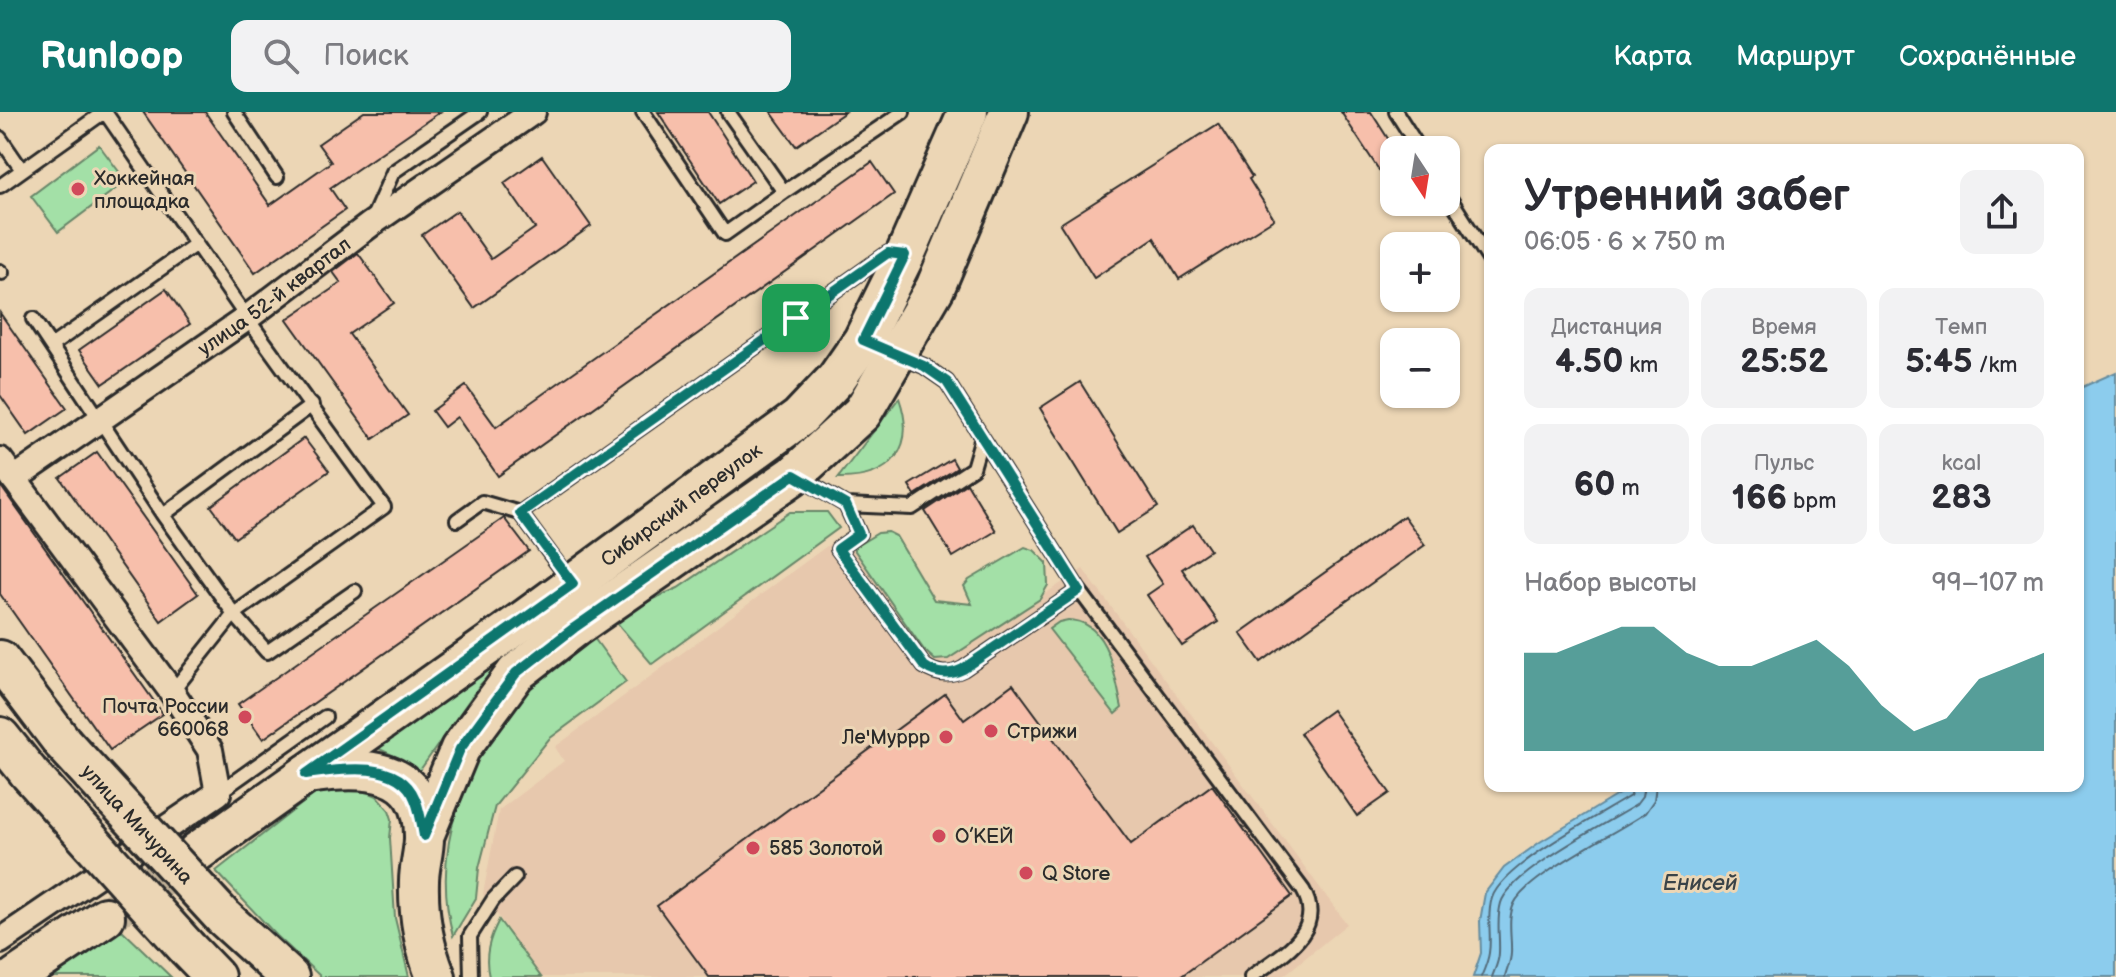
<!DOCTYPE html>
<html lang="ru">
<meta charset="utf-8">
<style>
:root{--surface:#fff;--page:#f2f2f3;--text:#2b2b33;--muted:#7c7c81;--accent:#0f766e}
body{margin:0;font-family:"Balsamiq Sans",sans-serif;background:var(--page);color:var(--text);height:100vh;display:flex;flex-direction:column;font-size:30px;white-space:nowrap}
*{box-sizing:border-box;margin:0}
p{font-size:26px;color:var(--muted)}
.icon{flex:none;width:44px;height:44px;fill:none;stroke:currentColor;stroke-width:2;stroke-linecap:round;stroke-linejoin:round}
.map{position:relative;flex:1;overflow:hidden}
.drawer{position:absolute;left:1484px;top:32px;width:600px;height:648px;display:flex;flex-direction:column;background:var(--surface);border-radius:16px;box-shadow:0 2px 6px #0004}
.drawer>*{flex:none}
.needle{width:52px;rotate:168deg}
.tools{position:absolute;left:1380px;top:24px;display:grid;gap:16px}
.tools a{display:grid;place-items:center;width:80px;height:80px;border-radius:16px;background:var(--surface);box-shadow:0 2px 6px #0004;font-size:40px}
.pin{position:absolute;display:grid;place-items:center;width:68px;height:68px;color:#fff;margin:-34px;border-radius:16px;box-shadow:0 4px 12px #0006}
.round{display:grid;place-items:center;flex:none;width:84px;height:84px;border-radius:16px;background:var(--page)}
.head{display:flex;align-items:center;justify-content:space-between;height:136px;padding:0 40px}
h1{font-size:44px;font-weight:600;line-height:60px}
.figures{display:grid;grid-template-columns:repeat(3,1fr);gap:12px;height:136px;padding:8px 40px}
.figures div{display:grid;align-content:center;border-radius:16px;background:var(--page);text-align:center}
.figures b{font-size:34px;font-weight:600}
.figures small{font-size:22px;font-weight:400}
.figures p{font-size:22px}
.chart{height:224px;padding:16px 40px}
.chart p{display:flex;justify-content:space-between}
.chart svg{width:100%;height:144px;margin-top:8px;fill:var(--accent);opacity:.7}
header{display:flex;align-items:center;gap:48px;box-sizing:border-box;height:112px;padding:0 40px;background:var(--accent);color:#fff}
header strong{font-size:38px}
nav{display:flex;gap:44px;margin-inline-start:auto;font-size:28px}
.search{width:560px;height:72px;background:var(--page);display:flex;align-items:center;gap:20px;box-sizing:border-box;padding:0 28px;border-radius:16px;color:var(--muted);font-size:30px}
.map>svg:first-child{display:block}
.built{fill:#e7c8ad}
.green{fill:#a3e0a7;stroke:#678669;stroke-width:2}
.water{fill:#8ccced;stroke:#658c9f;stroke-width:2}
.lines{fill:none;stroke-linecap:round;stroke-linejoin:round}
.shore{stroke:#526b79;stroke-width:2}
.building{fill:#f7bfab;stroke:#2b2b2b;stroke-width:2}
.primary-tunnel{stroke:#c5b499;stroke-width:38;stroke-dasharray:38 19;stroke-linecap:butt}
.service-casing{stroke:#2b2b2b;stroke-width:18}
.minor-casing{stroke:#2b2b2b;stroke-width:30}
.primary-casing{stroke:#2b2b2b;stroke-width:44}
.service{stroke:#ecd6b5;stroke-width:12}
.minor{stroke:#ecd6b5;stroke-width:24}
.primary{stroke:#ecd6b5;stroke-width:38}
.primary-bridge-casing{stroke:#2b2b2b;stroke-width:44;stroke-linecap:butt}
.primary-bridge{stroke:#ecd6b5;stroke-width:38}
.route-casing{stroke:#fff;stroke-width:16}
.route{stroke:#0f766e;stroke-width:10}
.poi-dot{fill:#d1495b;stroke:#ecd6b5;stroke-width:3}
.labels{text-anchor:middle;stroke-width:6;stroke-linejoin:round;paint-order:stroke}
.poi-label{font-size:20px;fill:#2b2b2b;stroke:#ecd6b5;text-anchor:start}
.street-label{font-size:20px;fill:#2b2b2b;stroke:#ecd6b5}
.water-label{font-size:22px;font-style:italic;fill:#3a4348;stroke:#ecd6b5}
</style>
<header>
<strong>Runloop</strong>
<div class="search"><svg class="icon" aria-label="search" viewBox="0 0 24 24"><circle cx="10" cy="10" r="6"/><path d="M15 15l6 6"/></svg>Поиск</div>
<nav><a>Карта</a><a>Маршрут</a><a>Сохранённые</a></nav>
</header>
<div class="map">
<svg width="2116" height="865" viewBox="0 0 2116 865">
<rect width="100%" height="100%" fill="#ecd6b5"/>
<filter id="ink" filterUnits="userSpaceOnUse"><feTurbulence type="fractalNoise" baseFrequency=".0125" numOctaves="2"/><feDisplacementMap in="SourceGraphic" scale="16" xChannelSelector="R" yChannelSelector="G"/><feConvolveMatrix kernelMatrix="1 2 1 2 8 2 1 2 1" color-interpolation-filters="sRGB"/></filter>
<g filter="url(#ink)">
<path class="built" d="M839,425l14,11 71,101 11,11 7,1 141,-92 264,355 -65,53h-741l-58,-83 16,-84 65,-49 -9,-14z"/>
<path class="green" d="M99,33l27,36 -68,51 -27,-36z
M899,286c18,51 -8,81 -61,80z
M790,400h37l12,16 -187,136 -35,-41 31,-22 30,-13z
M888,420l8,4 38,64 38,4 -8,-18 5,-6 56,-33 9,3 13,13 1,22 -8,14 -92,60 -13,1 -11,-10 -71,-102 25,-15z
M1068,508c41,0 47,58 54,88l-7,6 -66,-85 10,-7z
M594,526l32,44 -77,57 -54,67 -16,62 -3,30 -23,38c-23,-88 12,-180 72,-245 19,-20 47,-36 69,-53z
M513,538l-33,35 -62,88 -17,-14 -30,-14z
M322,676h36l19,8 12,14 3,9 -2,19 5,80 14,59h-88l-44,-41 -61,-65z
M499,808l42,57h-52c-5,-21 0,-38 10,-57z
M121,817l50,48h-118z"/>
<path class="water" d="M2116,260v605h-643l8,-24 -1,-32 5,-28 19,-25 36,-26 92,-56h446v-397z"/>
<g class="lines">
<path class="shore" d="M1481,865c3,-7 7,-16 8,-24 3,-18 -3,-37 3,-55 11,-33 106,-82 138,-102l4,-10
M1492,865c3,-8 7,-16 7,-24 1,-17 -3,-33 2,-50 9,-30 105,-80 135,-98l6,-8 2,-11
M1505,865c2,-8 6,-16 6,-24 1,-15 -4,-34 3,-49 13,-28 102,-71 131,-91l9,-13 2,-14"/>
</g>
<path class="building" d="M143,0h62l65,93 61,-43 -13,-18 46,-32h76l-110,76 15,22 -90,63z
M658,0h50l45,69 -34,23z
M771,0h74l-49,34z
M1341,0h30l23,36v45z
M1218,12l34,53 -3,2 25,40 -95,60 -25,-41 -60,40 -34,-54z
M542,44l49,70 -117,82 -52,-73 35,-24 34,48 44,-31 -31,-45z
M872,50l22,32 -396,282 -41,-59 -13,10 -12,-16 34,-25 30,41z
M358,141l36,50 -45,31 59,81 -35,24 -86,-120 54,-36 -8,-11z
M166,177l24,35 -87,60 -24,-34z
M0,201l67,95 -39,27 -28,-40z
M1080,270l78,125 -41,26 -77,-125z
M304,326l25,33 -94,67 -24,-32z
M97,340l101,142 -37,27 -101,-143z
M952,347l5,9 -42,27 -6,-10z
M967,371l29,48 -43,26 -28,-46z
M0,373l163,229 -53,36 -110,-156z
M1404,404l21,29 -164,117 -21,-29z
M504,406l25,33 -266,188 -25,-35z
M1193,413l17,25 -28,19 36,53 -36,24 -35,-51 16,-11 -18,-27z
M1013,572l118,160 81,-59 80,111 -112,81h-471l-52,-71 288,-212 19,26z
M1332,598l58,83 -33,23 -57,-83z"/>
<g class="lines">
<path class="primary-tunnel" d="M105,805l92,-65"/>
<defs>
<path id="service" d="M105,0l142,206 137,189 -150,107 33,38 88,-61
M234,0l43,65
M643,0l82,122 59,-42
M728,0l56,80 119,-80
M1396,0l24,38
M0,26l22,32
M0,74l104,-74
M1446,80l44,69
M373,105l20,-45 87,-60
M0,159l2,2
M33,207l130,196 71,99 -62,78
M51,234l145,-102
M901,245l23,9 23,16 132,208 224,300c24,42 -23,65 -52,87
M800,366l46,27 66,3 61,-40 9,-31
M846,393l13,29 -21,15 86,117c13,9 25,10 39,3l116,-79
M163,403l149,-110
M457,408l25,-18 38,11
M571,470l-51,-69 368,-260 10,1
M218,681l107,-76
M471,865l-1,-41 23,-36 22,-23"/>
<g id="minor">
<path d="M0,348l172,232 38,58 8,43 -218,148"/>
<path id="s1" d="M14,367l233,-161 124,-94 162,-112"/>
</g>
<g id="primary">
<path d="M0,548l63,83"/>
<path d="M0,625l29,36"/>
<path d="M307,662c55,-8 118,-10 117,64 0,14 -5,29 -5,43 -1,33 5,66 17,96"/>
<path d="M424,724l36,-87 56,-76 58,-45 220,-153 68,-62 73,-125 74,-176"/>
<path id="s2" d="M197,740l331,-235 271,-199 37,-39 27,-39 42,-85 63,-143"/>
<path d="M223,805l66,60"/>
<path d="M188,837l27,28"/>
<path d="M16,865l89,-60"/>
</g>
</defs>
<use href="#service" class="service-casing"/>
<use href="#minor" class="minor-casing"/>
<use href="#primary" class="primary-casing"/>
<use href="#service" class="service"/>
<use href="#minor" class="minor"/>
<use href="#primary" class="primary"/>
<defs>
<g id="primary-bridge">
<path id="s3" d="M63,631l160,174"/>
<path d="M29,661l159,176"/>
</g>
</defs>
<use href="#primary-bridge" class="primary-bridge-casing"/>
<use href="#primary-bridge" class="primary-bridge"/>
</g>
</g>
<g class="lines" filter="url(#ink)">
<defs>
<path id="route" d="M888,141l17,2 -42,85 61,26 23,16 132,208 -116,79c-14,7 -26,6 -39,-3l-86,-117 21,-15 -13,-29 -52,-30 -220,153 -58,45 -56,76 -36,87c-2,-12 -4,-25 -9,-37 -16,-40 -75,-30 -109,-25l267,-190 -53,-71z"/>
</defs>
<use href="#route" class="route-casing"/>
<use href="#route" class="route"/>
</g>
<g class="poi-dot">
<circle cx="78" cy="77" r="8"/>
<circle cx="245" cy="605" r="8"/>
<circle cx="991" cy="619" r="8"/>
<circle cx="946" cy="625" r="8"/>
<circle cx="939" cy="724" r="8"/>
<circle cx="753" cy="736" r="8"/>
<circle cx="1026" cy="761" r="8"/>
</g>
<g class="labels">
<g class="poi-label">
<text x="94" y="73">Хоккейная<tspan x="94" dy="23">площадка</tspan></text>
<text x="229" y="601" text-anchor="end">Почта России<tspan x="229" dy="23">660068</tspan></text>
<text x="1007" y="626">Стрижи</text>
<text x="930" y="632" text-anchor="end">Ле'Муррр</text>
<text x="955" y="731">О’КЕЙ</text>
<text x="769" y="743">585 Золотой</text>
<text x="1042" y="768">Q Store</text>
</g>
<g class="street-label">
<text dy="7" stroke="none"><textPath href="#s1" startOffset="318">улица 52-й квартал</textPath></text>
<text dy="7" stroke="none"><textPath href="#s2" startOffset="596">Сибирский переулок</textPath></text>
<text dy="7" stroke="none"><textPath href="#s3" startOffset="110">улица Мичурина</textPath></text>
</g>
<g class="water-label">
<text x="1700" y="778">Енисей</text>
</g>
</g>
</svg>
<div class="tools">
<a><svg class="needle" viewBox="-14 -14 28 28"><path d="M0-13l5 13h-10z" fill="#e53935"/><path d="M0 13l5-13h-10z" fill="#7c7c81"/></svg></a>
<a>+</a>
<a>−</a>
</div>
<div class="pin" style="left:796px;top:206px;background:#1e9e55"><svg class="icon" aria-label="arrive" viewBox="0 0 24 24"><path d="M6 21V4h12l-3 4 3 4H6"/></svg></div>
<section class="drawer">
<div class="head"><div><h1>Утренний забег</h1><p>06:05 · 6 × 750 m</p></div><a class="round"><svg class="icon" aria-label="share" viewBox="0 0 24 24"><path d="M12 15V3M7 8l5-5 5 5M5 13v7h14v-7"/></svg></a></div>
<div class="figures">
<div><p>Дистанция</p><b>4.50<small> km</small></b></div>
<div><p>Время</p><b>25:52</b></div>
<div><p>Темп</p><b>5:45<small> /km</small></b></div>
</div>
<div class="figures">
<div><b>60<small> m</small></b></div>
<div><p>Пульс</p><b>166<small> bpm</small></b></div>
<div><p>kcal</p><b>283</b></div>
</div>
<div class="chart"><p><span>Набор высоты</span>99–107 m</p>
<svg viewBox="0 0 160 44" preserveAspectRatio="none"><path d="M0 44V14L10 14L20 10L30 6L40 6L50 14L60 18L70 18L80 14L90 10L100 18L110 30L120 38L130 34L140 22L150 18L160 14V44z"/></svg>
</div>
</section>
</div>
